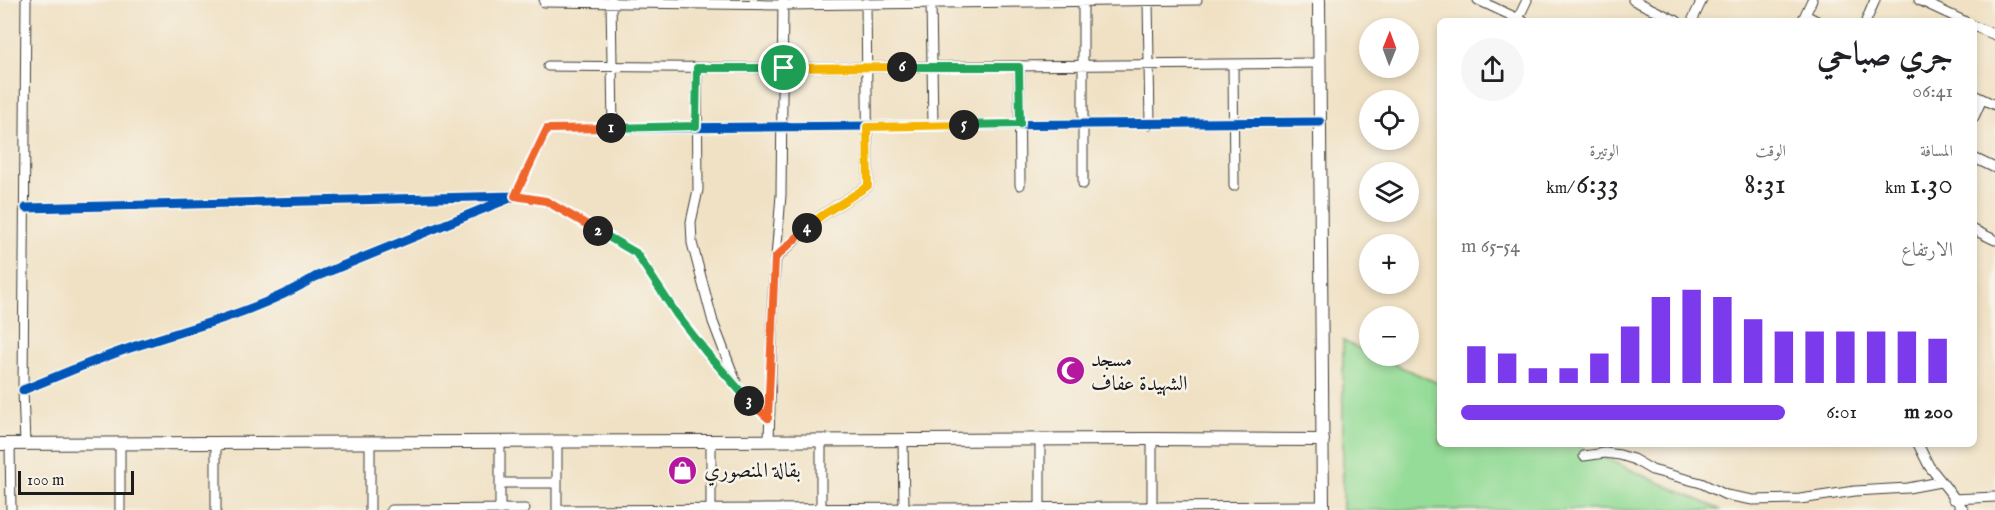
<!DOCTYPE html>
<html lang="ar">
<meta charset="utf-8">
<style>
:root{--surface:#fff;--page:#f6f6f6;--text:#202124;--muted:#757577;--accent:#7c3aed}
body{margin:0;font-family:"IM FELL English",Amiri,serif;background:var(--page);color:var(--text);direction:rtl;height:100vh;display:flex;flex-direction:column;font-size:22px;white-space:nowrap}
*{box-sizing:border-box;margin:0}
p{font-size:20px;color:var(--muted)}
.icon{flex:none;width:33px;height:33px;fill:none;stroke:currentColor;stroke-width:2;stroke-linecap:round;stroke-linejoin:round}
.map{position:relative;flex:1;overflow:hidden;direction:ltr}
.side{position:absolute;left:1437px;top:18px;width:540px;height:429px;display:flex;flex-direction:column;background:var(--surface);border-radius:9px;box-shadow:0 3px 9px #0003;direction:rtl}
.side>*{flex:none}
.needle{width:39px;rotate:1deg}
.tools{position:absolute;left:1359px;top:18px;display:grid;gap:12px}
.tools a{display:grid;place-items:center;width:60px;height:60px;border-radius:50%;background:var(--surface);box-shadow:0 3px 9px #0003;font-size:30px}
.scale{position:absolute;left:18px;bottom:15px;width:116px;box-sizing:border-box;padding-left:6px;border:3px solid #1c1c1c;border-top:0;font-size:16px;line-height:21px;white-space:nowrap;color:#1c1c1c;-webkit-text-stroke:4px #f7f3e8;paint-order:stroke}
.pin{position:absolute;display:grid;place-items:center;width:51px;height:51px;color:#fff;margin:-26px;border:3px solid #fff;border-radius:50%;box-shadow:0 2px 6px #0007}
.km{position:absolute;width:30px;height:30px;margin:-15px;border-radius:50%;background:#222;color:#fff;font-size:16px;line-height:30px;text-align:center}
.round{display:grid;place-items:center;flex:none;width:63px;height:63px;border-radius:32px;background:var(--page)}
.summary{display:flex;align-items:center;justify-content:space-between;height:102px;padding:0 24px}
h1{font-size:33px;font-weight:600;line-height:45px}
.stats{display:grid;grid-template-columns:repeat(3,1fr);gap:9px;height:102px;padding:6px 24px}
.stats div{display:grid;align-content:center}
.stats b{font-size:30px;font-weight:600}
.stats small{font-size:16px;font-weight:400}
.stats p{font-size:16px}
.chart{height:168px;padding:12px 24px}
.chart p{display:flex;justify-content:space-between}
.chart svg{width:100%;height:108px;margin-top:6px;stroke:var(--accent);stroke-width:6}
ul{padding:0 24px;list-style:none;font-size:20px}
li{display:grid;grid-template-columns:96px 72px 1fr;align-items:center;height:45px}
li i{height:15px;border-radius:8px;background:var(--accent)}
.map>svg:first-child{display:block}
.green{fill:#94dc97;stroke:#587c5a;stroke-width:1.5}
.lines{fill:none;stroke-linecap:round;stroke-linejoin:round}
.minor-casing{stroke:#3c3a35;stroke-width:11}
.major-casing{stroke:#3c3a35;stroke-width:14}
.minor{stroke:#fff;stroke-width:9}
.major{stroke:#fff;stroke-width:12}
.cycleway-casing{stroke:#f7f3e8;stroke-width:13}
.cycleway{stroke:#0057b8;stroke-width:9}
.split-1-casing{stroke:#fff;stroke-width:12}
.split-2-casing{stroke:#fff;stroke-width:12}
.split-3-casing{stroke:#fff;stroke-width:12}
.split-4-casing{stroke:#fff;stroke-width:12}
.split-5-casing{stroke:#fff;stroke-width:12}
.split-6-casing{stroke:#fff;stroke-width:12}
.split-7-casing{stroke:#fff;stroke-width:12}
.split-1{stroke:#22a559;stroke-width:8}
.split-2{stroke:#f0652b;stroke-width:8}
.split-3{stroke:#22a559;stroke-width:8}
.split-4{stroke:#f0652b;stroke-width:8}
.split-5{stroke:#f5b400;stroke-width:8}
.split-6{stroke:#22a559;stroke-width:8}
.split-7{stroke:#f5b400;stroke-width:8}
.labels{text-anchor:middle;stroke-width:5;stroke-linejoin:round;paint-order:stroke}
.poi-label{font-size:21px;fill:#1c1c1c;stroke:#f7f3e8;text-anchor:start}
</style>
<div class="map">
<svg width="1995" height="510" viewBox="0 0 1995 510">
<rect width="100%" height="100%" fill="#f7f3e8"/>
<filter id="ink" filterUnits="userSpaceOnUse"><feTurbulence type="fractalNoise" baseFrequency=".0167" numOctaves="2"/><feDisplacementMap in="SourceGraphic" scale="12" xChannelSelector="R" yChannelSelector="G"/><feConvolveMatrix kernelMatrix="1 2 1 2 8 2 1 2 1" color-interpolation-filters="sRGB"/></filter>
<filter id="wash" filterUnits="userSpaceOnUse"><feTurbulence type="fractalNoise" baseFrequency=".008" numOctaves="4" result="noise"/><feDisplacementMap in="SourceGraphic" scale="24" xChannelSelector="R" yChannelSelector="G"/><feGaussianBlur stdDeviation="1.35" result="paint"/><feColorMatrix in="noise" values="0 0 0 0 0 0 0 0 0 0 0 0 0 0 0 0 0 1.4 0 .05"/><feComposite in="paint" operator="in"/></filter>
<g filter="url(#wash)">
<rect width="100%" height="100%" fill="#f0e1c4"/>
<path class="green" d="M1343,341l26,12 1,3h5l65,28v60h133l148,66h-378z"/>
</g>
<g filter="url(#ink)">
<g class="lines">
<defs>
<path id="minor" d="M611,0l2,128
M1148,0l2,125
M1478,0l45,21
M1633,0l44,21
M1919,0l45,21
M544,2l239,3 414,-5
M931,2l2,123
M1805,15l7,-15
M1518,19l9,-19
M1692,21l10,-21
M1802,21l3,-6 12,6
M1866,21l9,-21
M1974,26l21,9
M1233,64l1,122
M548,66l236,2 536,-5
M1019,67l1,118
M697,68l1,122 -7,32 1,21 21,79 23,60
M1974,95l21,10
M1974,117l8,-18
M1974,158l21,10
M1083,184v-184
M26,208l489,-12 31,5 90,52 41,62 29,37 45,50 17,16
M1974,230l21,10
M775,259l46,-43 47,-30 -2,-183
M23,390c36,-14 71,-30 107,-42 62,-21 129,-36 185,-71l200,-81 32,-67 773,-7
M1152,439v71
M903,440l1,70
M1040,440v70
M557,441v69
M769,441l4,-146 8,-100 2,-195
M821,441v69
M216,443v67
M10,444l1,66
M25,444l-2,-54 3,-390
M1918,444l11,22 35,44
M1584,456l21,-3 15,2 13,4 19,11 49,13 25,12 27,5 47,-1 55,-8 53,-3 32,-6
M500,483h57
M1953,499l42,-2
M120,510v-66
M370,510v-67
M391,510l134,-1
M500,510v-69
M557,510l766,-4
M711,510v-69"/>
<path id="major" d="M1319,0l4,510
M0,444l1152,-5 171,1"/>
</defs>
<use href="#minor" class="minor-casing"/>
<use href="#major" class="major-casing"/>
<use href="#minor" class="minor"/>
<use href="#major" class="major"/>
<defs>
<path id="cycleway" d="M26,208l489,-12 31,5 90,52 41,62 29,37 45,50 17,16
M23,390c36,-14 71,-30 107,-42 62,-21 129,-36 185,-71l200,-81 32,-67 773,-7"/>
</defs>
<use href="#cycleway" class="cycleway-casing"/>
<use href="#cycleway" class="cycleway"/>
</g>
</g>
<g class="lines" filter="url(#ink)">
<defs>
<path id="split-1" d="M611,128l85,-2 1,-58h87"/>
<path id="split-2" d="M598,231l-52,-30 -31,-5 32,-67 64,-1"/>
<path id="split-3" d="M598,231l38,22 41,62 29,37 43,49"/>
<path id="split-4" d="M749,401l19,17 7,-160 32,-30"/>
<path id="split-5" d="M807,228l14,-12 47,-30 -1,-59 97,-2"/>
<path id="split-6" d="M902,67h117l1,57 -56,1"/>
<path id="split-7" d="M784,68l118,-1"/>
</defs>
<use href="#split-1" class="split-1-casing"/>
<use href="#split-2" class="split-2-casing"/>
<use href="#split-3" class="split-3-casing"/>
<use href="#split-4" class="split-4-casing"/>
<use href="#split-5" class="split-5-casing"/>
<use href="#split-6" class="split-6-casing"/>
<use href="#split-7" class="split-7-casing"/>
<use href="#split-1" class="split-1"/>
<use href="#split-2" class="split-2"/>
<use href="#split-3" class="split-3"/>
<use href="#split-4" class="split-4"/>
<use href="#split-5" class="split-5"/>
<use href="#split-6" class="split-6"/>
<use href="#split-7" class="split-7"/>
</g>
<defs>
<symbol id="mosque-disc" viewBox="-11 -11 22 22"><circle r="9.5" fill="#b5179e" stroke="#f7f3e8"/><path d="M3.5-4.9A6 6 0 1 0 3.5 4.9A5 5 0 1 1 3.5-4.9Z" fill="#fff"/></symbol>
<symbol id="shop-disc" viewBox="-11 -11 22 22"><circle r="9.5" fill="#b5179e" stroke="#f7f3e8"/><path d="M-5-2.5h2.3a2.7 3.5 0 0 1 5.4 0H5L5.5 6h-11ZM-1.5-2.5h3a1.5 2.3 0 0 0-3 0Z" fill="#fff"/></symbol>
</defs>
<g fill-rule="evenodd">
<use href="#mosque-disc" x="1054" y="354" width="33" height="33"/>
<use href="#shop-disc" x="666" y="454" width="33" height="33"/>
</g>
<g class="labels">
<g class="poi-label">
<text x="1091" y="366">مسجد<tspan x="1091" dy="24">الشهيدة عفاف</tspan></text>
<text x="704" y="477">بقالة المنصوري</text>
</g>
</g>
</svg>
<div class="tools">
<a><svg class="needle" viewBox="-14 -14 28 28"><path d="M0-13l5 13h-10z" fill="#e53935"/><path d="M0 13l5-13h-10z" fill="#757577"/></svg></a>
<a><svg class="icon" aria-label="locate" viewBox="0 0 24 24"><circle cx="12" cy="12" r="6"/><path d="M12 2v4M12 18v4M2 12h4M18 12h4"/></svg></a>
<a><svg class="icon" aria-label="layers" viewBox="0 0 24 24"><path d="M12 4l9 5-9 5-9-5zM3 14l9 5 9-5"/></svg></a>
<a>+</a>
<a>−</a>
</div>
<div class="scale">100 m</div>
<div class="pin" style="left:784px;top:68px;background:#1e9e55"><svg class="icon" aria-label="arrive" viewBox="0 0 24 24"><path d="M6 21V4h12l-3 4 3 4H6"/></svg></div>
<b class="km" style="left:611px;top:128px">1</b>
<b class="km" style="left:598px;top:231px">2</b>
<b class="km" style="left:749px;top:401px">3</b>
<b class="km" style="left:807px;top:228px">4</b>
<b class="km" style="left:964px;top:125px">5</b>
<b class="km" style="left:902px;top:67px">6</b>
<section class="side">
<div class="summary"><div><h1>جري صباحي</h1><p>06:41</p></div><a class="round"><svg class="icon" aria-label="share" viewBox="0 0 24 24"><path d="M12 15V3M7 8l5-5 5 5M5 13v7h14v-7"/></svg></a></div>
<div class="stats">
<div><p>المسافة</p><b>1.30<small> km</small></b></div>
<div><p>الوقت</p><b>8:31</b></div>
<div><p>الوتيرة</p><b>6:33<small> /km</small></b></div>
</div>
<div class="chart"><p><span>الارتفاع</span>54–65 m</p>
<svg viewBox="0 0 160 44" preserveAspectRatio="none"><path d="M5 44V29M15 44V32M25 44V38M35 44V38M45 44V32M55 44V21M65 44V9M75 44V6M85 44V9M95 44V18M105 44V23M115 44V23M125 44V23M135 44V23M145 44V23M155 44V26"/></svg>
</div>
<ul>
<li><b>200 m</b>6:01<i style="width:100%"></i></li>
</ul>
</section>
</div>
